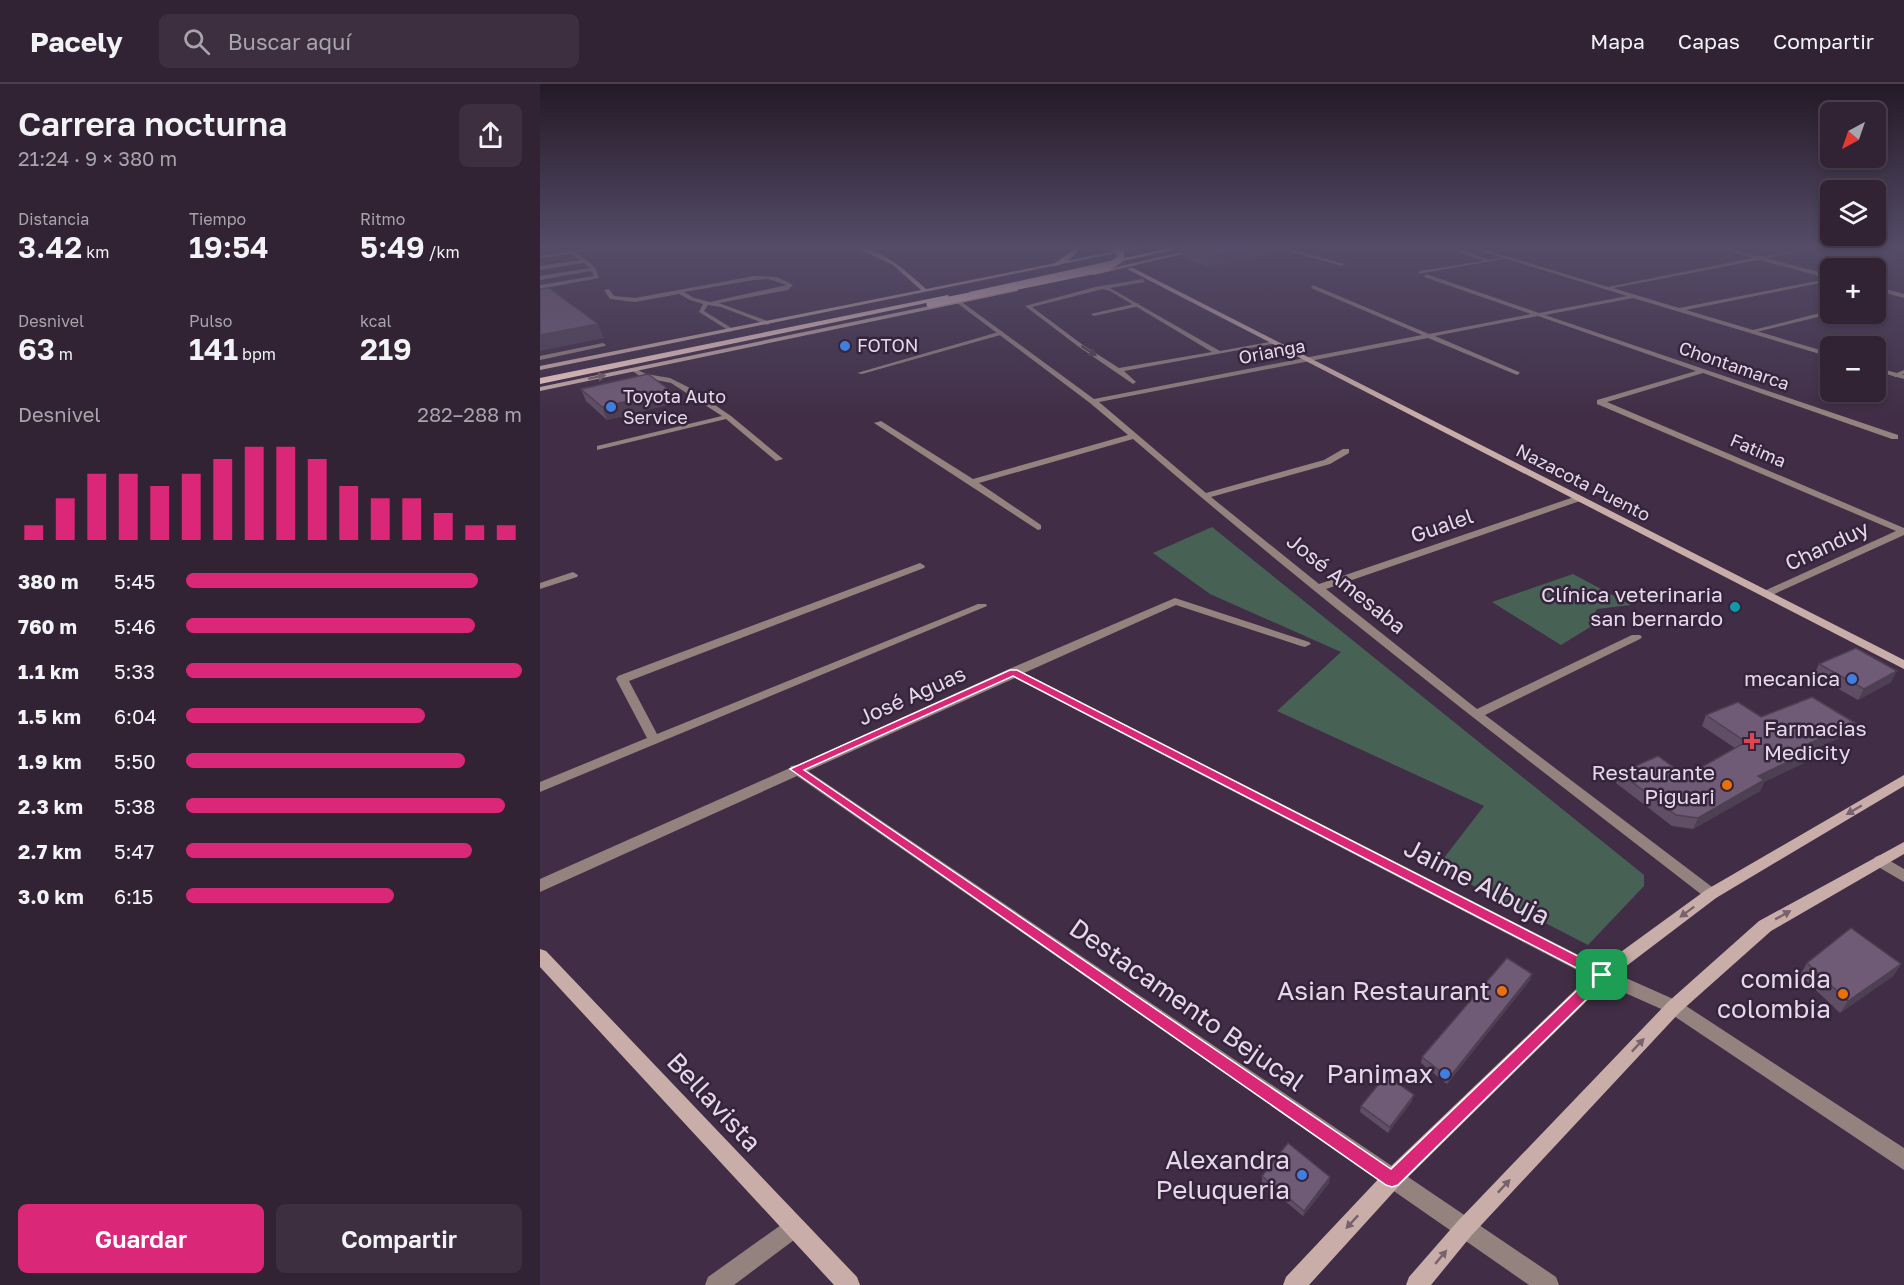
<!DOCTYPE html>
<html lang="es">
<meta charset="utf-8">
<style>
:root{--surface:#312234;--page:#3d2f40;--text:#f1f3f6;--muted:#a8a4ac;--line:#4c3f4f;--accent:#db2777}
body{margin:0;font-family:"Golos Text",sans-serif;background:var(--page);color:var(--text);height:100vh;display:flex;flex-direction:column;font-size:22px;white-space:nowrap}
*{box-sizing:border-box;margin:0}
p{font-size:20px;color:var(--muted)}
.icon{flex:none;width:33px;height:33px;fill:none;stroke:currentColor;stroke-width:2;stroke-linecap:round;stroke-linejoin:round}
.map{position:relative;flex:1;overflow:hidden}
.side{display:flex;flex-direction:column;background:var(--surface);width:540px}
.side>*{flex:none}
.needle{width:39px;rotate:220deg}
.tools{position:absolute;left:1280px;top:18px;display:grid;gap:12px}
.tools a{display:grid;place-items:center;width:66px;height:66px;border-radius:9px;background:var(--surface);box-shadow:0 3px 9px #0003,0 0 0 2px var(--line);font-size:30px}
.pin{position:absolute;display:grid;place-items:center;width:51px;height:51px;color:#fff;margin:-26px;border-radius:12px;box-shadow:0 3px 9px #0006}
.round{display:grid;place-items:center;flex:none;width:63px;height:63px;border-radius:9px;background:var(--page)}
.summary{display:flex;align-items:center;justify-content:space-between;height:102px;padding:0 18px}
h1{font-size:33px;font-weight:600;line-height:45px}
.figures{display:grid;grid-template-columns:repeat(3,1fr);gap:9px;height:102px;padding:6px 18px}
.figures div{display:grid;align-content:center}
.figures b{font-size:30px;font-weight:600}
.figures small{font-size:16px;font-weight:400}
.figures p{font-size:16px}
.chart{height:168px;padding:12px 18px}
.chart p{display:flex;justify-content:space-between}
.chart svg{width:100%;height:108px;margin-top:6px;stroke:var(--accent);stroke-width:6}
.button{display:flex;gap:12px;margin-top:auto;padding:12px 18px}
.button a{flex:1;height:69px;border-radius:9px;background:var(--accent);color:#fff;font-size:24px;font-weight:600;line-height:69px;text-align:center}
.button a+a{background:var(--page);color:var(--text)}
ul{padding:0 18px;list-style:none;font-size:20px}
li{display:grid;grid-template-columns:96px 72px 1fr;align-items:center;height:45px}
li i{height:15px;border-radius:8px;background:var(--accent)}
header{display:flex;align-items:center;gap:36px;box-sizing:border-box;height:84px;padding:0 30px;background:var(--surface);border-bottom:2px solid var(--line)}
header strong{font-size:28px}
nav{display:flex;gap:33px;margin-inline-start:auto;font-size:21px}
.search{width:420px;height:54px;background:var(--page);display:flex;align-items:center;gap:15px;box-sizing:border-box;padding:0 21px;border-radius:9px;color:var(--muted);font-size:22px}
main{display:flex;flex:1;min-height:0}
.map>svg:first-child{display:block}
.green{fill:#476255}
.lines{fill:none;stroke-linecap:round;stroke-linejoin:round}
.secondary-tunnel{stroke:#5a485e;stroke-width:5;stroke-dasharray:5 3;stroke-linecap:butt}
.lane{fill:#94827f;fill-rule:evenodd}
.street{fill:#94827f;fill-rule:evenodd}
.secondary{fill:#c9ada8;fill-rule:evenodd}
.primary{fill:#f2cec7;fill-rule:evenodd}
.primary-bridge{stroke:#f2cec7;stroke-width:7}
.wall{fill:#604e65}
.shaded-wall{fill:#4e4053}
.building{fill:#705b76;stroke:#4e4053;stroke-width:1.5}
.oneway{fill:#524050}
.oneway2{fill:#78626d}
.route{fill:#db2777;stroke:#fff;stroke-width:1.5;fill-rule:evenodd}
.shop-dot{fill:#3f7fe0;stroke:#36243c;stroke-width:2}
.culture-dot{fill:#0f9aa8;stroke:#36243c;stroke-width:2}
.health-dot{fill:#e0444e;stroke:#36243c;stroke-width:2}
.food-dot{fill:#e8710a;stroke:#36243c;stroke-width:2}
.labels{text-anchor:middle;stroke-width:5;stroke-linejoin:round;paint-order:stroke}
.far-poi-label{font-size:18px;fill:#e5d9e9;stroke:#36243c;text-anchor:start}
.far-street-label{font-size:18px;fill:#e5d9e9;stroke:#36243c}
.street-label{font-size:21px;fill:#e5d9e9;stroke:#36243c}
.poi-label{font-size:21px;fill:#e5d9e9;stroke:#36243c;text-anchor:end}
.near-street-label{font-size:26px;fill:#e5d9e9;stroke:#36243c}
.near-poi-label{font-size:26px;fill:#e5d9e9;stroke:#36243c;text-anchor:end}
</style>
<header>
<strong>Pacely</strong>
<div class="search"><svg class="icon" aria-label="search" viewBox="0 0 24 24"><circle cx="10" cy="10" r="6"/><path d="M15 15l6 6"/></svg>Buscar aquí</div>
<nav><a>Mapa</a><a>Capas</a><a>Compartir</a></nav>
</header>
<main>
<section class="side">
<div class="summary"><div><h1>Carrera nocturna</h1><p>21:24 · 9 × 380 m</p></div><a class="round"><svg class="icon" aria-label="share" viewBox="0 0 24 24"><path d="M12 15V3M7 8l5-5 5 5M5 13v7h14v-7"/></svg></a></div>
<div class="figures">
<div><p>Distancia</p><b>3.42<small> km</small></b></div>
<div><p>Tiempo</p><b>19:54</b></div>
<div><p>Ritmo</p><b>5:49<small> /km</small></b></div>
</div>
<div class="figures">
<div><p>Desnivel</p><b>63<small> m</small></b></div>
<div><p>Pulso</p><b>141<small> bpm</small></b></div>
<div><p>kcal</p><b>219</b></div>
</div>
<div class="chart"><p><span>Desnivel</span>282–288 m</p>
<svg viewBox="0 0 160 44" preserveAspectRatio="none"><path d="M5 44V38M15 44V27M25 44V17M35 44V17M45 44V22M55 44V17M65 44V11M75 44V6M85 44V6M95 44V11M105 44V22M115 44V27M125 44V27M135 44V33M145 44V38M155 44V38"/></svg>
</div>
<ul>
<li><b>380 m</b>5:45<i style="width:87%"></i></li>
<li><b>760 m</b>5:46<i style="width:86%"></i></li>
<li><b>1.1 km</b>5:33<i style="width:100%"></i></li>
<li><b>1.5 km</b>6:04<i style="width:71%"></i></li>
<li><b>1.9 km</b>5:50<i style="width:83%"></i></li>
<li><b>2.3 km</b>5:38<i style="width:95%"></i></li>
<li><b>2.7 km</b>5:47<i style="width:85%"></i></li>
<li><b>3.0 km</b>6:15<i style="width:62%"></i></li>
</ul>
<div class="button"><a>Guardar</a><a>Compartir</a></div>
</section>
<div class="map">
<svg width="1364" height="1201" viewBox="0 0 1364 1201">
<rect width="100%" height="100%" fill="#412e46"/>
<path class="green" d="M672,443l432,348v11l-56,59 -151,-78 47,-61 -207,-95 64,-59 -131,-58 -57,-41z
M1033,490l58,31 -34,4 -5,9 3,6 -34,21 -69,-43z"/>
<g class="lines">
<path class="secondary-tunnel" d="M556,163l51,8 50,-7
M567,170l24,15"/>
<path class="lane" d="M734,163h9l62,17 -3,2z
M906,163h8l35,13 18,-3 2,1 -91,16 2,-3 64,-10z
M598,219l2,3 -46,10 -3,-2z
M1280,229l2,3 -70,17 -3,-2z
M462,247l2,3 -142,40 -5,-1z
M94,284l12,6 24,4 20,10 41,28 52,43 -7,2 -50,-42 -129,31v-4l125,-30 -51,-33 -30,-6 -10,-7z
M1364,286v4l-9,3 -3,-2z
M380,479l5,3 -1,2 -295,113 28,53 321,-130h8l1,2 -447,186v-10l107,-44 -31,-59 2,-3z
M255,1132l7,4 4,7 -4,7 -68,51h-29l3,-8 80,-57z"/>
<path class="street" d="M56,163h14l-35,6c13,8 21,12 24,25l-59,11v-4l54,-9 -3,-5 -51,9v-4l50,-8 -6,-5 -44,7v-4l40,-6 -11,-6 -29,4v-2z
M928,163h8l132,40 145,-29 -38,-11c15,0 28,7 43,9 15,2 43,-9 62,-9l-54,11 64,17v4l-71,-19 -146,28 66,20 143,-28 -2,3 -134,27 144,43v4l-197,-59 -88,17 353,120v4h-6l-189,-66 -96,29 297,126v7l-134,61h-8l-1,-2 1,-2 134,-61 -299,-127v-4l99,-29 -158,-55 -103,20 84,36 1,1 -3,2 -89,-37 -329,64 107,91 118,-33 19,-11h6v4l-19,11 -119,33 108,87 255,-87h6v4l-254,88 151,120 155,-74h8l2,2 -2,2 -155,76 231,175 3,4 -3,4 -5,2 -5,-2c-194,-150 -388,-299 -573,-459l-154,44 62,42v4l-3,1 -164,-107 7,-2 92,58 155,-44 -38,-32 -133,-100 2,-3 135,99 328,-64 -111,-47 2,-3 116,49 102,-20 -107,-37 2,-3 113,39 88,-17z
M214,192l23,1 16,8 -5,5 -69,13 51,19 -2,3 -47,-18 -13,-2 -4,6 29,18 -2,3 -32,-20 4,-8 -13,-4 -11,-6 -44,8 -25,-3 -6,-9 5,-1 5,7 21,2zM228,195l19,6 -77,17 -16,-4 -10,-6 70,-12z
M603,195l2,3 -35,6 110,63 55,-10 3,2 -154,28 11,10 1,1 -3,2 -54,-37 -54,-41 70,-19zM563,205l7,2 102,61 -93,16 -36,-23 -51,-38z
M1335,202l29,8v4l-29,-8z
M63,259l3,2 -1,1 -65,14v-4z
M1335,283l29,8v4l-29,-8z
M33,488l5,3 -1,2 -37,12v-6z
M635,514l134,44 2,2 -6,3 -4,-1 -125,-41 -152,68 584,297 72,32 224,146v22l-236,-158 -72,-32 -581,-302 -207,93 748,506 3,8h-30l-732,-509 -257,116v-13l250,-111 1,-2 7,-1 211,-96z
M1340,771l24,14v13l-29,-17 -2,-4 2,-4z"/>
<path class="secondary" d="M314,163c27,0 53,25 72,42l209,-42h11l-606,123v-4l381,-76 -28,-25z
M662,163h10l-118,28 -3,-2z
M589,184h4l771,392v9l-775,-399z
M476,204l2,3 -478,100v-4z
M1364,691v11l-188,112 -108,82 -209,206 -90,99h-26l3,-8 99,-105 211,-202 110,-80z
M1364,758v12l-133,77 -91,81 -209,224 -40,49h-25l3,-8 48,-55 211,-220 91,-81z
M0,865l6,2 311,326 3,8h-26l-294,-318z"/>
<path class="primary" d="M533,163h6c-2,9 -17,19 -25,19v-2l18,-13z
M634,163h13l-215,47 -3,-2z
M408,211l2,3 -410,86v-6z"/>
<path class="primary-bridge" d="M390,220l176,-36 13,-8 2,-5 -7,-8"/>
</g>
<path class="wall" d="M642,163h102l-1,5 -75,15 -26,-11z
M41,305l94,14 -68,17 -21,-19z
M1279,580l72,18 -33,18 -44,-25z
M1166,631l55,2 89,16 -38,17 -4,11 -44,21 -4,9 -67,38 -21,-3 -56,-43 4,-10 66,3 49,-28 -33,-22z
M1267,879l94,1 -8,12 -53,37 -40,-38z
M992,890l-2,6 -83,104 -26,-21 1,-6z
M872,1017l-24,32 -28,-21 1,-6z
M722,1092l68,1 -1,6 -26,33 -41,-34z"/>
<path class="shaded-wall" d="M718,163h26l-1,5 -75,15v-10z
M58,240l6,14 -64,13v-16z
M131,307l4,12 -68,17 -5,-13z
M1357,587l-6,11 -33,18 6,-11z
M1315,639l-5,10 -50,22 5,-10z
M1273,666l-5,11 -44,21 -4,9 -67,38 5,-11 60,-42z
M1361,880l-8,12 -53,37 8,-12z
M992,890l-2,6 -83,104 2,-6z
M874,1011l-2,6 -24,32 2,-6z
M790,1093l-1,6 -26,33 1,-5z"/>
<path class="building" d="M644,163h74l-50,10z
M9,204l49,36 -58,11v-46z
M108,290l23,17 -69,16 -21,-18z
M1316,564l41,23 -33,18 -45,-25z
M1272,613l43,26 -50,22 8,5 -55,26 6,4 -66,38 -22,-3 -56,-42 38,-17 28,20 60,-34 -40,-27 32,-13 23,15z
M1311,844l50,36 -53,37 -41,-38z
M967,874l25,16 -83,104 -27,-21z
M846,991l28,20 -24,32 -29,-21z
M748,1059l42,34 -26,34 -42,-35z"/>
<defs><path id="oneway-solid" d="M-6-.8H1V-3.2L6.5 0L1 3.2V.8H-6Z" transform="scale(1.5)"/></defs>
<use class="oneway" href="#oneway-solid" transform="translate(549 267) rotate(33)"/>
<g class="oneway2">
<use href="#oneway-solid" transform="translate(57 293) rotate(-12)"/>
<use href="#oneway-solid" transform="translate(1314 726) rotate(150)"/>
<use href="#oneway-solid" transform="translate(1147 828) rotate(143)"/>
<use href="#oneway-solid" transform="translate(1243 831) rotate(-29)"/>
<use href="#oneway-solid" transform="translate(1098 961) rotate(-47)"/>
<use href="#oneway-solid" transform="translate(964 1102) rotate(-47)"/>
<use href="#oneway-solid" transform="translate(812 1138) rotate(133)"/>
<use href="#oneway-solid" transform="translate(901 1173) rotate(-50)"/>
</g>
<linearGradient id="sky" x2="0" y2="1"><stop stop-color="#241926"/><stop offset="0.49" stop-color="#544c68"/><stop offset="1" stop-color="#544c68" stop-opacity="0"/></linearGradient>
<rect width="1364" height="331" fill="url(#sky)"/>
<path class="route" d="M470,586h7l590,301 2,4 -2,4 -209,206 -6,2 -6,-2 -596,-416zM473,592l579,300 -201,193 -587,-399z"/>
<g class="shop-dot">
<circle cx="305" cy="262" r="6"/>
<circle cx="71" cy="323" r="6"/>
<circle cx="1312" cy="595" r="6"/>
<circle cx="905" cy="990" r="6"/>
<circle cx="762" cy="1091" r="6"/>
</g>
<circle class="culture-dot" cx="1195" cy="523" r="6"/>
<path class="health-dot" d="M1209 648h6v6h6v6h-6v6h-6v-6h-6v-6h6z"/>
<g class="food-dot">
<circle cx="1187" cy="701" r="6"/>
<circle cx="962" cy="907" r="6"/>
<circle cx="1303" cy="910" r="6"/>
</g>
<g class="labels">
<g class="far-poi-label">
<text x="317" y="268">FOTON</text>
<text x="83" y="319">Toyota Auto<tspan x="83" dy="21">Service</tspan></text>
</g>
<g class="far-street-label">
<text transform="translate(732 268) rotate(-11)" y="6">Orianga</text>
<text transform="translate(1194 282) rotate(19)" y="6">Chontamarca</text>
<text transform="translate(1218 367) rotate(23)" y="6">Fatima</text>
<text transform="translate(1043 399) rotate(27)" y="6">Nazacota Puento</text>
</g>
<g class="street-label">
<text transform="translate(902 442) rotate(-19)" y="7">Gualel</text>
<text transform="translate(1287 462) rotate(-25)" y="7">Chanduy</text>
<text transform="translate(806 500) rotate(39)" y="7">José Amesaba</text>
<text transform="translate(372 612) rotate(-24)" y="7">José Aguas</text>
</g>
<g class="poi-label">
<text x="1183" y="518">Clínica veterinaria<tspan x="1183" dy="24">san bernardo</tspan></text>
<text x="1300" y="602">mecanica</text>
<text x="1224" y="652" text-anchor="start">Farmacias<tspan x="1224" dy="24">Medicity</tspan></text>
<text x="1175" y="696">Restaurante<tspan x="1175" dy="24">Piguari</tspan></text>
</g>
<g class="near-street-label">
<text transform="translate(937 798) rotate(27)" y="9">Jaime Albuja</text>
<text transform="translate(647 921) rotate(35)" y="9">Destacamento Bejucal</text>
<text transform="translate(174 1018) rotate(47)" y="9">Bellavista</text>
</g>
<g class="near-poi-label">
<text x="1291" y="904">comida<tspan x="1291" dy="30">colombia</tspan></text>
<text x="950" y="916">Asian Restaurant</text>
<text x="893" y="999">Panimax</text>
<text x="750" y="1085">Alexandra<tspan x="750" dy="30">Peluqueria</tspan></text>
</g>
</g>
</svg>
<div class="tools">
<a><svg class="needle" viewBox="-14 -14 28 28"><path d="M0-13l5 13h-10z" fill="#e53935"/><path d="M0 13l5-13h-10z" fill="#a8a4ac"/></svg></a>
<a><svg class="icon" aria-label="layers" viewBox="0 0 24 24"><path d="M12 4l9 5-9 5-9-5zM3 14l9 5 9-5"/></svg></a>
<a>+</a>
<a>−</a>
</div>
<div class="pin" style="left:1062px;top:891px;background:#1e9e55"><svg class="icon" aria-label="arrive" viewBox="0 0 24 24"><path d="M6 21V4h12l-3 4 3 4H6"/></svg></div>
</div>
</main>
